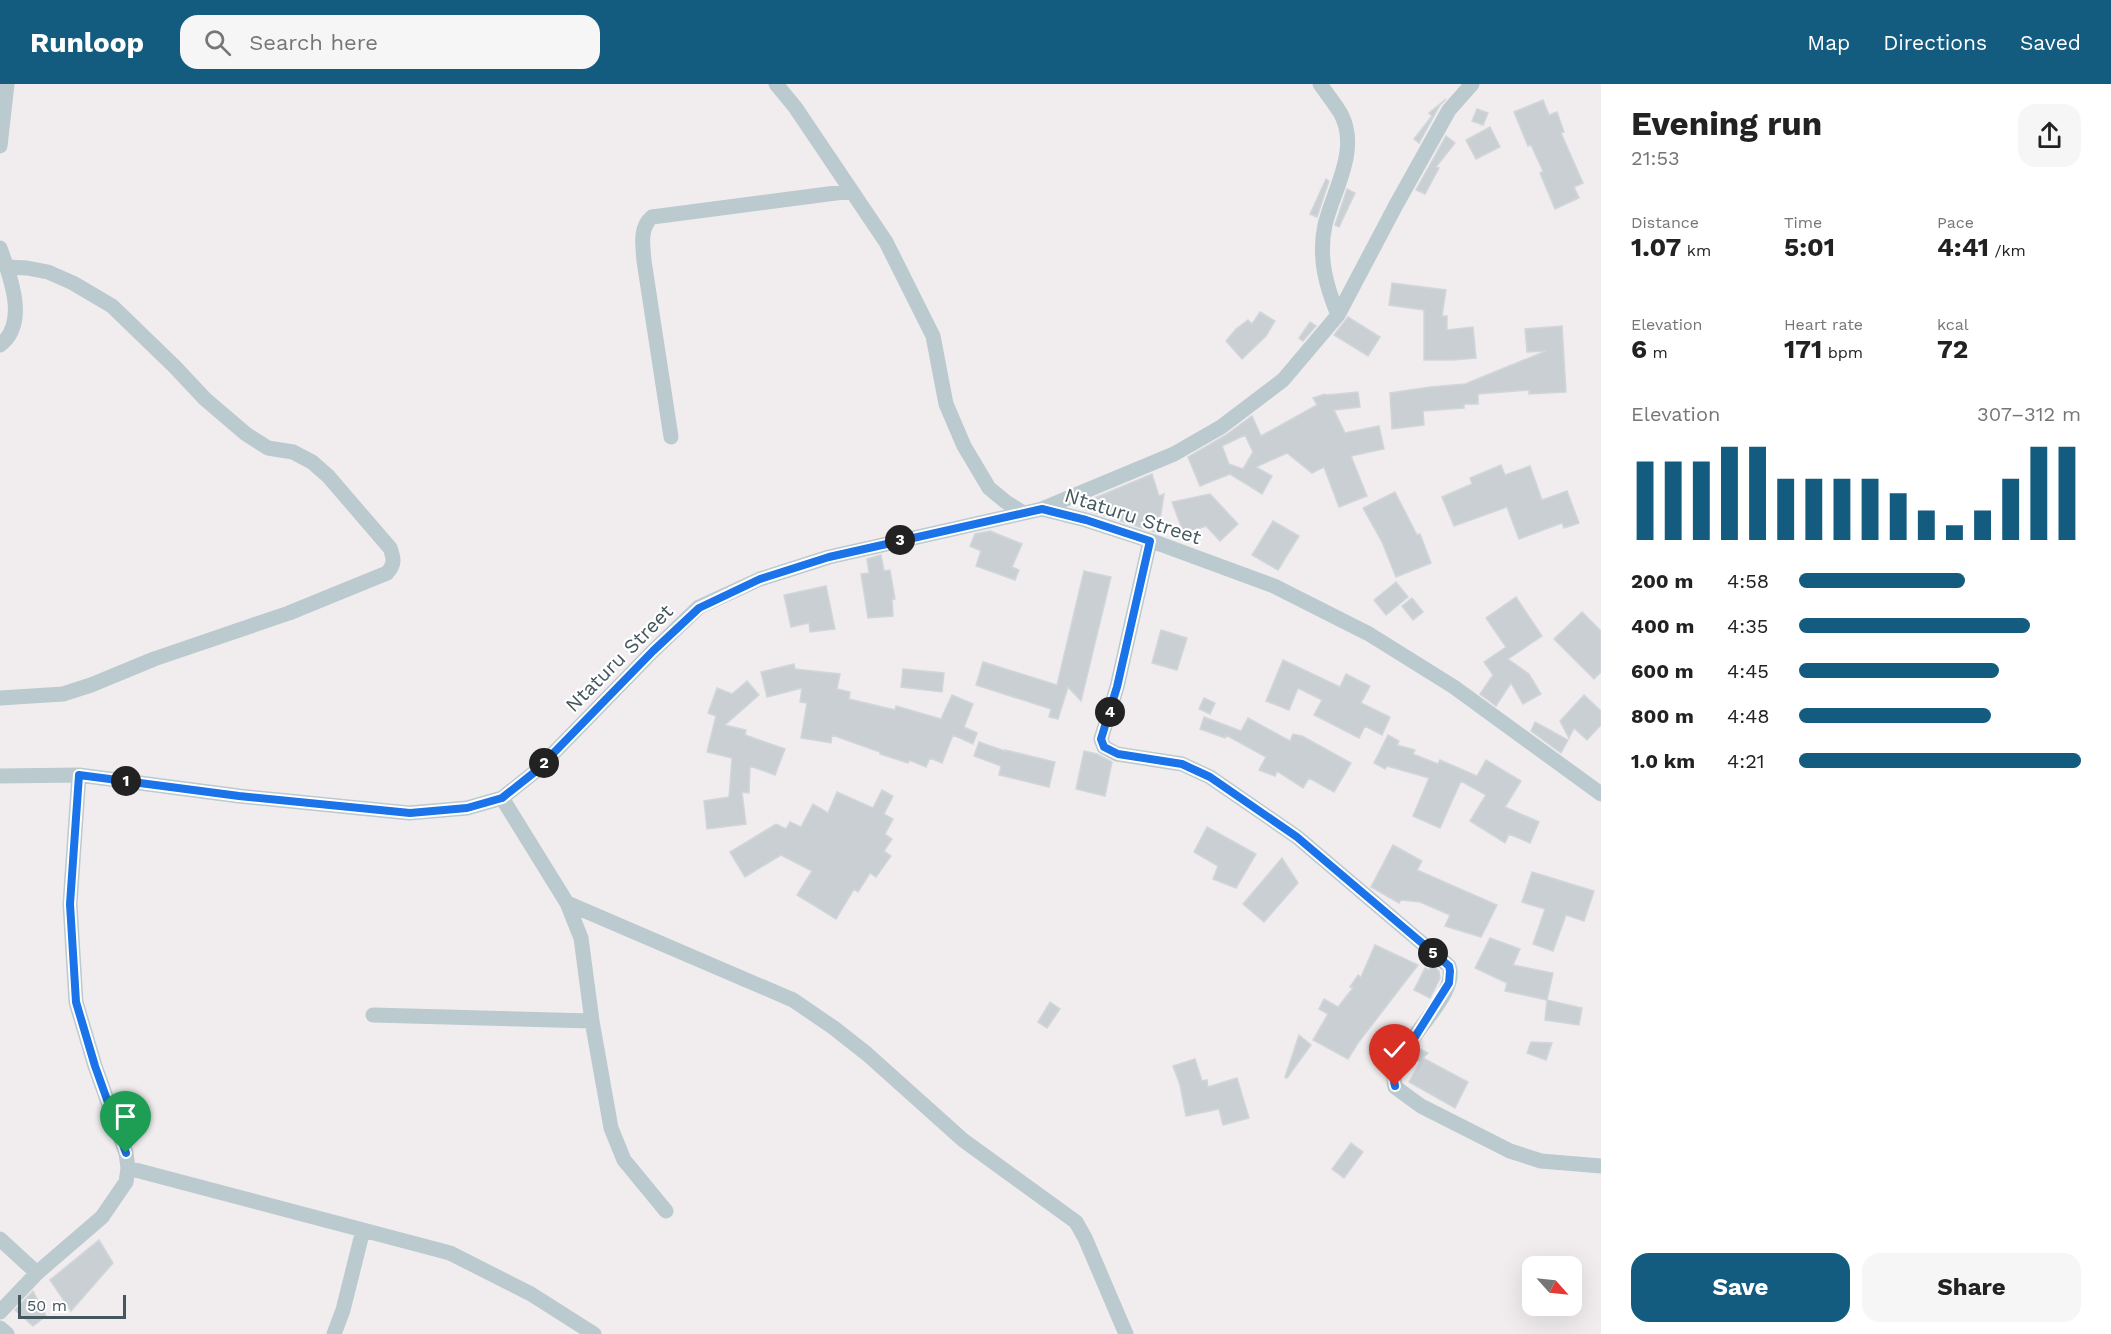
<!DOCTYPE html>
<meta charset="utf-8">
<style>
:root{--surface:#fff;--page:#f6f6f6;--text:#222;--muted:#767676;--accent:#145b80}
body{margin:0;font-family:"Work Sans",sans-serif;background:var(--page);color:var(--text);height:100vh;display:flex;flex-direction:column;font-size:22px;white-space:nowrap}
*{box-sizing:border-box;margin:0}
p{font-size:20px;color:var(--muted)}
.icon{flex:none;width:33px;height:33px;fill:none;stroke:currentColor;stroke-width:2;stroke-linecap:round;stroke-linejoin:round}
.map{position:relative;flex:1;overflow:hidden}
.drawer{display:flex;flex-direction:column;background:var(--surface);width:510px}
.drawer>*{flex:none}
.needle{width:39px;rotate:117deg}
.fabs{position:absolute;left:1522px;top:1172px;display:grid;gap:12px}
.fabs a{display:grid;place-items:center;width:60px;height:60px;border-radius:12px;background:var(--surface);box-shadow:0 6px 24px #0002;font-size:30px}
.scale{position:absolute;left:18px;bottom:15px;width:108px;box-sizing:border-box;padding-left:6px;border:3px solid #44575d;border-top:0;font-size:16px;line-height:21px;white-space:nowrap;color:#44575d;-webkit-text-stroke:4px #fff;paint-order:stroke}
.pin{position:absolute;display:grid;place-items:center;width:51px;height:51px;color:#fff;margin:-62px -26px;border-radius:50% 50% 50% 0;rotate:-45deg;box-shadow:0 0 6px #0007}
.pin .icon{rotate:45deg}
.km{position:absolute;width:30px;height:30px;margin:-15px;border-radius:50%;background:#222;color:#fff;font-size:16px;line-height:30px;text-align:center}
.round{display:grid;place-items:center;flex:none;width:63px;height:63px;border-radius:18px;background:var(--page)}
.summary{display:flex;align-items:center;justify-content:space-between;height:102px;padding:0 30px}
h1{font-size:33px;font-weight:700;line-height:45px}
.metrics{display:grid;grid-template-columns:repeat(3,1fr);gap:9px;height:102px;padding:6px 30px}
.metrics div{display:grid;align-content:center}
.metrics b{font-size:26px;font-weight:700}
.metrics small{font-size:16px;font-weight:400}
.metrics p{font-size:16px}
.chart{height:168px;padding:12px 30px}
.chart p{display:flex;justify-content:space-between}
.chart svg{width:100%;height:108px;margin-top:6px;stroke:var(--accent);stroke-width:6}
.button{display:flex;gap:12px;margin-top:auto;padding:12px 30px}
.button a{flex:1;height:69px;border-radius:18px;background:var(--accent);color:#fff;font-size:24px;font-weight:700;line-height:69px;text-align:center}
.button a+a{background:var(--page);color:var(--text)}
ul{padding:0 30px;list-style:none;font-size:20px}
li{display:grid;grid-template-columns:96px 72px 1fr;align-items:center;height:45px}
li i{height:15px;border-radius:8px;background:var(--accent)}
header{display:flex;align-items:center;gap:36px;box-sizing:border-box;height:84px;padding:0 30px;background:var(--accent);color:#fff}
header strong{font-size:28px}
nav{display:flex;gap:33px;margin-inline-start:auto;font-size:21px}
.search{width:420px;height:54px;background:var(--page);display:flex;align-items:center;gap:15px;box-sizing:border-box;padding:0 21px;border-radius:18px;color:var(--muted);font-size:22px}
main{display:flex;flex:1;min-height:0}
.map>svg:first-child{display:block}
.building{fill:#c9cfd3;stroke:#d1d6da;stroke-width:1.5;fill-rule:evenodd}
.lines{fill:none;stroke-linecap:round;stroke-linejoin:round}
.minor{stroke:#bacacf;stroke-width:15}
.route-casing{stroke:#fff;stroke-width:12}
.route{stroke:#1a73e8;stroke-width:8}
.labels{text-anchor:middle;stroke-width:4.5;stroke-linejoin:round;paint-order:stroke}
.street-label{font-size:20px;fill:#44575d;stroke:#fff}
</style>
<header>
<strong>Runloop</strong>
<div class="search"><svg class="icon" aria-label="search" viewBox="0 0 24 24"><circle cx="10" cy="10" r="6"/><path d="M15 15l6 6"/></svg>Search here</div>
<nav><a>Map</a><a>Directions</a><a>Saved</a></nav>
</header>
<main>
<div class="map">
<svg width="1601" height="1250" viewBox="0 0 1601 1250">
<rect width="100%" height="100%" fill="#f1edee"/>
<path class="building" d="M1446,15l-6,6 -21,38 -5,-4 18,-23 -3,-3z
M1543,16l6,15 8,-3 7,20 -3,1 22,50 -9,4 5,11 -24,11 -15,-36 3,-2 -12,-26 -3,1 -14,-34z
M1477,25l11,4 -5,12 -11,-4z
M1490,43l10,20 -24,12 -10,-19z
M1446,52l9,7 -19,24 3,1 -14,26 -9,-4z
M1326,95l3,2 -12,36 -7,-3z
M1347,105l8,4 -16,34 -4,-2z
M1392,199l54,7 -4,26h5v14l26,-3 3,31 -23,2h-29v-50l-35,-5z
M1260,228l15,9 -9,15 -24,23 -16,-18 10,-12 12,-9 4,4z
M1348,233l32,20 -12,19 -34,-21z
M1310,238l6,4 -13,15 -4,-3z
M1562,242l4,66 -37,2v-4l-51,4v10h-14v4l-41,3 1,14 -32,4 -2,-36 40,-6 35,-3 81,-33 -19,1 -2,-23z
M1358,308l2,15 -26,3 11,23 34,-7 5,23 -33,7 16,40 -28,11 -15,-40 -12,6 -25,-20 -31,14 16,9 -10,18 -32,-20 -30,12 -12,-29 38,-22 26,-19 9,20 56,-31 -4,-7 12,-4 1,1zM1245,351l8,17 -10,17 -14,-5 -7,-18z
M1501,381l4,10 25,-9 12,34 25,-9 12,32 -15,5 -2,-5 -43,16 -12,-32 -53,19 -12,-29 30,-13 -2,-6z
M1152,390l7,22 5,-2 -6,39 -72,-23 -1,-8z
M1395,408l22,43 3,-1 11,29 -35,14 -14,-35 -19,-34z
M1210,410l28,30 -18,17 -14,-15 -22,8 -12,-32z
M1273,437l26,15 -21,34 -26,-15z
M990,447l32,13 -10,23 7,3 -4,10 -39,-14 5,-15 -11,-5 5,-12z
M881,471l3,16 6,-1 5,29 -3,1 1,16 -25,2 -7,-44 8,-1 -2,-14z
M1084,487l27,6 -30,124 -13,-14 -10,32 -9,-2 2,-8 -75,-24 7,-23 74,23z
M1396,498l12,15 -22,18 -12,-15z
M826,502l9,43 -25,3 -1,-9 -18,4 -7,-32z
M1516,513l26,39 -34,23 21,15 12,20 -18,10 -12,-21 -15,23 -16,-12 13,-19 -9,-13 22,-15 -20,-29z
M1412,514l11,14 -10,8 -11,-14z
M1582,528l19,19v41l-7,7 -40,-40z
M1161,546l26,8 -10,32 -25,-7z
M1283,576l57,27 6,-13 24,12 -9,17 29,14 -8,18 -17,-9 -6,12 -45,-23 8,-15 -24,-12 -9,22 -23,-9z
M794,580l1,5 45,5 -3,15 13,3 -1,7 46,11 1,-4 45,13 11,-24 21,9 -9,23 13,6 -4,11 -20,-9 -11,28 -12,-5 -4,9 -17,-7 -1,3 -28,-9v-2l-48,-17 -1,8 -30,-5 6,-35 -7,-1 2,-14 -35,9 -6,-25z
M903,585l41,4 -2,19 -41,-5z
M747,597l12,14 -34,30 21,5 -1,5 40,14 -10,26 -25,-9 -1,27 -7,-1 4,32 -39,5 -3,-28 25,-4 3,-39 -25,-6 9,-36 -8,-3 9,-25 15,6z
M1584,611l17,16v14l-14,15 -13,-12 -5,10 -9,-17z
M1204,614l11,5 -5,11 -11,-5z
M1204,633l37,14 7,-13 42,23 3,-7 9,2 49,27 -17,29 -25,-14 -6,10 -26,-17 -2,5 -16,-6 7,-13 -40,-22 -1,3 -25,-9z
M1535,638l33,18 -7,13 -30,-22z
M1388,651l11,6 -2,4 18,5 -2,4 25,10 2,-4 37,16 9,-16 35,21 -16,26 34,15 -9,21 -21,-9 -4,9 -35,-22 16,-26 -25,-14 -21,47 -27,-12 16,-38 -42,-12 -2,3 -11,-6z
M979,658l26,9v-1l50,12 -6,25 -50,-12 2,-9 -27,-10z
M1084,667l13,3 15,8 -7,34 -29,-7z
M882,706l11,6 -9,18 9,5 -8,15 7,5 -8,12 7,5 -15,21 -6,-4 -12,19 -4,-3 -18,30 -39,-24 15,-24 -31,-16 -36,22 -15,-25 46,-28 10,5 4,-7 11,5 12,-23 15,9 9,-21 36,16z
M1207,743l49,27 -20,34 -23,-9 5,-13 -24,-14z
M1393,761l29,16 -5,9 80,35 -16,32 -36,-11 5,-11 -30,-13 -19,-2 -2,3 -28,-16z
M1282,774l16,25 -34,39 -21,-18z
M1532,788l62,19 -10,30 -18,-6 -13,36 -20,-7 12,-35 -23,-7z
M1490,854l30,11 -7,16 40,8 -6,27 -42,-9 2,-8 -32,-15z
M1375,861l43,20 -60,78 -10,16 -35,-19 15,-26 -9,-5 5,-10 14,8 15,-19 -3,-1 8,-12 3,2z
M1432,880l7,7 1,7 -10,20 -16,-8 11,-22 4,2z
M1547,916l35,8 -3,17 -34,-5z
M1050,918l10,7 -13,19 -9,-6z
M1391,949l10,6 -6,10 -10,-6z
M1299,951l12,10 -24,33 -2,-1z
M1531,958l21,1 -6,17 -19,-7z
M1418,964l10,5 -5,5 45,24 -13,26 -46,-26 11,-20 -8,-4z
M1195,975l7,22 5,-1 1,7 29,-9 12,40 -26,7 -4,-16 -33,7 -6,-31 -7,-19z
M1351,1059l12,9 -19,26 -12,-9z
M99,1156l14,23 -42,48 -21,-31z
M33,1207l13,25 -13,10 -18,-16z"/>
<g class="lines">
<path class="minor" d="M776,0l19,23 91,135 47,94 13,68 18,42 25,42 17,14 16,10
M1320,0c7,10 15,20 21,30 19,36 -8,77 -16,111 -7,32 1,61 13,90
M0,62l7,-62
M0,164c10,28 29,75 0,97
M671,353l-27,-176c-1,-15 -5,-33 8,-44l199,-26
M1042,425l132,-55 47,-27 62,-47 55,-65 58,-110 53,-95 23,-26
M1150,457l-33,146 -16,52 3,8 13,7 65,10 28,13 87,60 152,129c12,33 -64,84 -54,121l26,19 89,45 31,10 60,5
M0,614l63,-4 28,-9 63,-26 135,-46 98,-40c8,-9 7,-14 3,-25l-62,-72 -16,-14 -19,-10 -25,-4 -22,-14 -41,-35 -30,-32 -63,-61 -39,-23 -25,-11 -21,-4 -20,-1
M0,692l79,-1 160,21 170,17 58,-5 35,-10 34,-27 117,-120 46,-44 61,-28 69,-22 213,-48 44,11 74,24 114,42 95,48 85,53 147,107
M502,714l65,105 14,35 11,83 19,107 13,32 42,51
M567,819l226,97 41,28 33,26 96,86 113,82 9,16 41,96
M373,931l219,6
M128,1084l322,85 81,41 63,40
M0,1155l37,34
M0,1228l37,-39 65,-56 24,-35 2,-14 -2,-15 -31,-87 -19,-64 -6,-98 9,-129
M0,1244l7,6
M334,1250l9,-24 20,-80"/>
</g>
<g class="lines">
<defs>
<path id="route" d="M126,1069l-31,-87 -19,-64 -6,-98 9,-129 160,21 171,17 57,-5 35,-10 34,-27 117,-120 46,-43 61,-29 69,-22 213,-48 44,11 64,21 -33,146 -16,52 3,8 14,7 64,10 28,13 87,60 152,129 1,5 -1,12 -53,84 -3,10 2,9"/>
</defs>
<use href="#route" class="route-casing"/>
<use href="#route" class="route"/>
</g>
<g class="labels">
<g class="street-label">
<text transform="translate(1133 432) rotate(18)" y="7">Ntaturu Street</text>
<text transform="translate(619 574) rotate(-45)" y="7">Ntaturu Street</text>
</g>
</g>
</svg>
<div class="fabs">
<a><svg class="needle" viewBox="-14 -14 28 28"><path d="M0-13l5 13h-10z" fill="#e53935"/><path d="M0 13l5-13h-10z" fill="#767676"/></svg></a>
</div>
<div class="scale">50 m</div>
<div class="pin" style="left:126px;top:1069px;background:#1e9e55"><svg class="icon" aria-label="arrive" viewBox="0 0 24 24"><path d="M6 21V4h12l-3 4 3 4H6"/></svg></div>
<div class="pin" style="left:1395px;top:1002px;background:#d93025"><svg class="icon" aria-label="check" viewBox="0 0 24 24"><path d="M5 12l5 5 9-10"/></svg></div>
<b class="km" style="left:126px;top:697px">1</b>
<b class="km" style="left:544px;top:679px">2</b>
<b class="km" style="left:900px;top:456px">3</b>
<b class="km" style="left:1110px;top:628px">4</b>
<b class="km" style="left:1433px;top:869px">5</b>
</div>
<section class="drawer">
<div class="summary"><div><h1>Evening run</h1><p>21:53</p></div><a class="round"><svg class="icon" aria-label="share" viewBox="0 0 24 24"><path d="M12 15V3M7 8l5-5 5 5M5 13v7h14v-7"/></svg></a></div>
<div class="metrics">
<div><p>Distance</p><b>1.07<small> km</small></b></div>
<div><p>Time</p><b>5:01</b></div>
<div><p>Pace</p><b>4:41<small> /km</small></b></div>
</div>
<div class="metrics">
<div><p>Elevation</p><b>6<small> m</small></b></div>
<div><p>Heart rate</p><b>171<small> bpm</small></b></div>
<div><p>kcal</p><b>72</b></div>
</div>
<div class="chart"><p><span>Elevation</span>307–312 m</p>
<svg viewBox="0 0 160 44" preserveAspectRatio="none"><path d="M5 44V12M15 44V12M25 44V12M35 44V6M45 44V6M55 44V19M65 44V19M75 44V19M85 44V19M95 44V25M105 44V32M115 44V38M125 44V32M135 44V19M145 44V6M155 44V6"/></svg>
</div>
<ul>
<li><b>200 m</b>4:58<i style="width:59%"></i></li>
<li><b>400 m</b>4:35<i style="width:82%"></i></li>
<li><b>600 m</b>4:45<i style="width:71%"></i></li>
<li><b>800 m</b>4:48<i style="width:68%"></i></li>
<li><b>1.0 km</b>4:21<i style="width:100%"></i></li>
</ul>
<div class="button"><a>Save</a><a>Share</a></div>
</section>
</main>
